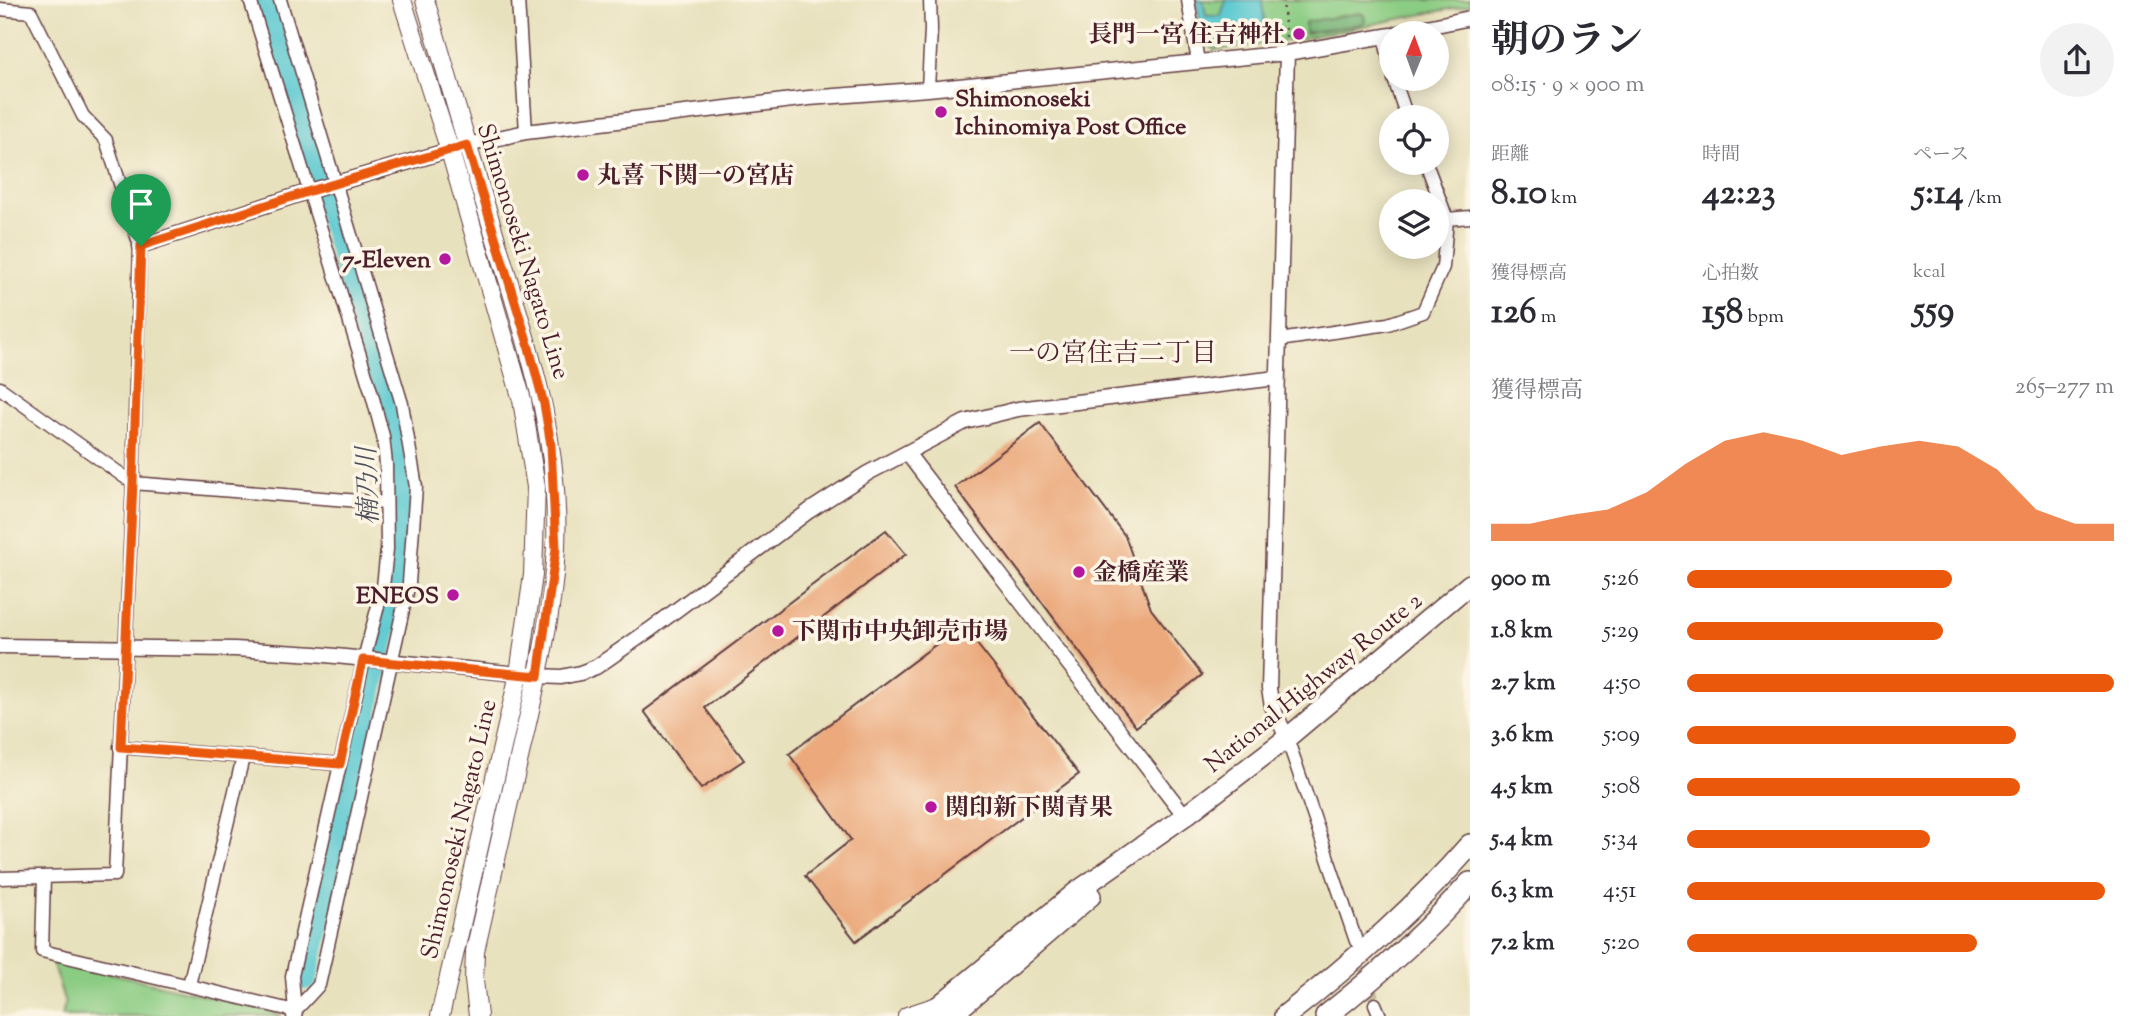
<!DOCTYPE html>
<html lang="ja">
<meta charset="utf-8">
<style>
:root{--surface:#fff;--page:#f2f2f3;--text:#2b2b33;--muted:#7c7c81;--accent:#ea580c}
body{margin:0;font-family:"Sorts Mill Goudy","Noto Serif JP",serif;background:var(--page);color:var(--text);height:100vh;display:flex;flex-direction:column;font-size:26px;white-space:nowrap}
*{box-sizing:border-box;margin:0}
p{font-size:23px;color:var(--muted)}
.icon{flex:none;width:38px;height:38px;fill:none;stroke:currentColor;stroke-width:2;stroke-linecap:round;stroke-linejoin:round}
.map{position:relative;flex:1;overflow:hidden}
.details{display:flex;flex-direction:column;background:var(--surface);width:665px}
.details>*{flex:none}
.needle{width:46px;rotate:1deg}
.controls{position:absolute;left:1379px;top:21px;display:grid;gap:14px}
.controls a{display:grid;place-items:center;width:70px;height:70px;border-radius:50%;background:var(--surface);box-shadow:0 4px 18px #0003;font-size:35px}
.pin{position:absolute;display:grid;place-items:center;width:60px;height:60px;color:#fff;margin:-72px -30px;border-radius:50% 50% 50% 0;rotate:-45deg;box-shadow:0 0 7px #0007}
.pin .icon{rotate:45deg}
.round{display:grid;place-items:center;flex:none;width:74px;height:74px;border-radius:37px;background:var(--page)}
.overview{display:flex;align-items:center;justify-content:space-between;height:119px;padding:0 21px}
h1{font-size:38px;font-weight:700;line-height:52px}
.metrics{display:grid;grid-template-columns:repeat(3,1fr);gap:10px;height:119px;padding:7px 21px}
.metrics div{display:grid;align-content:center}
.metrics b{font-size:35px;font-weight:700}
.metrics small{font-size:19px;font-weight:400}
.metrics p{font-size:19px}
.chart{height:196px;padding:14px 21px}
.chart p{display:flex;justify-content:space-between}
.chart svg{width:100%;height:126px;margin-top:7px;fill:var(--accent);opacity:.7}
ul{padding:0 21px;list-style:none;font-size:23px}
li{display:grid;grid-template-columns:112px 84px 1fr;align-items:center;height:52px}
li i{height:18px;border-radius:9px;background:var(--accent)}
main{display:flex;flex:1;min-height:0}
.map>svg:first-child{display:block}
.green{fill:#8bcc83;stroke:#6a7657;stroke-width:2}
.forest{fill:#70b071;stroke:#5d684e;stroke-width:2}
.water{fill:#5cc9d1;stroke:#53747e;stroke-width:2}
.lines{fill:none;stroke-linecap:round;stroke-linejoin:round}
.river{stroke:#5cc9d1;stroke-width:24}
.building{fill:#eba97c}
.minor-tunnel{stroke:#c8baa0;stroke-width:12;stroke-dasharray:12 6;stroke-linecap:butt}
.minor-casing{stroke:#623c41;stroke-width:15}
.tertiary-casing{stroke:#623c41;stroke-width:17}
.primary-casing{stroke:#623c41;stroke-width:20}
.trunk-casing{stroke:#623c41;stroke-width:22}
.motorway-casing{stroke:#623c41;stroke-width:24}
.path{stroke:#623c41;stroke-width:2.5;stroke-dasharray:2 5;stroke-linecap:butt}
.minor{stroke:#fff;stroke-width:12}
.tertiary{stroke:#fff;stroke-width:14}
.primary{stroke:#fff;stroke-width:18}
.trunk{stroke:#fff;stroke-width:19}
.motorway{stroke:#fff;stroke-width:21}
.route-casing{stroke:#fff;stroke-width:14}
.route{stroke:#ea580c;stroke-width:9}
.poi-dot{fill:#b5179e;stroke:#fcf5e5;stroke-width:2.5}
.labels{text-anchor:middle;stroke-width:7;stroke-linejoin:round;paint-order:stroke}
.poi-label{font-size:24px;font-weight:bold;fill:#4a1f2b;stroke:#fcf5e5;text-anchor:start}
.street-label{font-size:24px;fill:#4a1f2b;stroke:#fcf5e5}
.neighbourhood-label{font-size:26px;fill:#4a1f2b;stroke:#fcf5e5}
.water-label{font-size:26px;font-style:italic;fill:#4f525d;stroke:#fcf5e5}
</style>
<main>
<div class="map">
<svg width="1470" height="1016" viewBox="0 0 1470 1016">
<rect width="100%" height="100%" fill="#fcf5e5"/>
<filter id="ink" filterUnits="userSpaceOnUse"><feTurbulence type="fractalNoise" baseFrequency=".0143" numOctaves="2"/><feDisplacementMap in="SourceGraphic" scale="14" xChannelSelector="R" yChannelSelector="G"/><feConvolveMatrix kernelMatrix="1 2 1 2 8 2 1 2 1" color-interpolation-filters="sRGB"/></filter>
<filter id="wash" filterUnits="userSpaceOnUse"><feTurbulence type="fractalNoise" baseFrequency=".00686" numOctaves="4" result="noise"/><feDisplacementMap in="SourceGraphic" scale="28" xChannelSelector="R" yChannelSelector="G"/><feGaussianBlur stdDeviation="1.57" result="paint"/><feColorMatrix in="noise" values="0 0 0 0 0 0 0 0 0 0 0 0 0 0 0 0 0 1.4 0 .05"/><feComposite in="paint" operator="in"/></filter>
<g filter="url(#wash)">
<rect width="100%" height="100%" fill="#e8e1bd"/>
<path class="green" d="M1197,0h273v5l-177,35 -79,10 -11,-10z
M51,959l223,53 8,4h-220l3,-13z"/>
<path class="forest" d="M1359,13l5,2 1,6 -3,3 -57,9v-11z"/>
<path class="water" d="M1196,0h7l3,16h15l5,-16h36l4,37 -26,7 -1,-4 3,-1 -3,-8 -8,3 2,8 3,-1 1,3 -28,2 -6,-6z"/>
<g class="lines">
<path class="river" d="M265,0l127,419c8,55 11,107 4,162l-90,397"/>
</g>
<g id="blocks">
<path class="building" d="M1040,423l85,113 26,73 51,66 -66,52 -181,-240z
M886,530l20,24 -201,154 39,52 -43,29 -57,-78z
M962,625l117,149 -223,167 -51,-65 46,-36 -62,-86z"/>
</g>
</g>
<g filter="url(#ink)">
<use href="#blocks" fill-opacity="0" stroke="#623c41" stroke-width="2"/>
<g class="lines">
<path class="minor-tunnel" d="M1359,951l16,53"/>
<defs>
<path id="minor" d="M250,0l121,391 12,45 3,28 1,85 -4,38 -19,72 -72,317 3,35
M280,0l122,404 14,83 -7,96 -90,402 -24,26
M518,0l8,132
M1188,0l10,62
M0,9l31,3 52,104 23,24 34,106 -7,237 -18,392 -115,3
M1384,36l7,32
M1394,79l13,38
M928,89l3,-60 -1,-29
M1447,219l23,-2
M1279,340l109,-16 35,-12 20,-45 4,-48 -21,-56
M0,388l133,95 252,20
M1287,738l69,203
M120,747l220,17
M44,877l-2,74 253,60
M189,985l54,-228
M1375,1004l5,12"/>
<path id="tertiary" d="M1398,33l72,-15
M1287,53l-18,636 3,17 15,32
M140,246l170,-55 157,-46 59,-13 283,-34 119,-9 359,-36 104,-18
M907,453l278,363
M0,646l235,3 80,5 223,22 23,1 19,-4 16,-6 55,-38 158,-118 59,-38 97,-51 53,-13 259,-31
M294,1016l1,-5"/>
<path id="primary" d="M402,0l48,151 72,249 14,87 -3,88 -14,99 -79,342
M425,0c23,78 45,156 69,233 31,104 67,203 62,314 -3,66 -19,133 -34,198 -15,68 -31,137 -47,206l-1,29 4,36
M907,1016l33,-11"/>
<path id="trunk" d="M926,1016l150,-124 109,-76 102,-78 183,-154
M951,1016l140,-120"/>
<path id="motorway" d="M1285,1016c67,-52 129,-107 185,-171
M1326,1016c51,-40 101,-84 144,-133"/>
</defs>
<use href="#minor" class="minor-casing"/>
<use href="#tertiary" class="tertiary-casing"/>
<use href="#primary" class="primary-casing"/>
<use href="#trunk" class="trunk-casing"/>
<use href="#motorway" class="motorway-casing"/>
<path class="path" d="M1283,0l3,38"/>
<use href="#minor" class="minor"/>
<use href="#tertiary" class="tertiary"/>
<use href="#primary" class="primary"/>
<use href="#trunk" class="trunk"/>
<use href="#motorway" class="motorway"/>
</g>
</g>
<g class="lines" filter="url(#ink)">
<defs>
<path id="route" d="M467,145l61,199 16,60 7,41 5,104 -18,127 -175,-16 -23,104 -219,-17 12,-264 8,-237 169,-55z"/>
</defs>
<use href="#route" class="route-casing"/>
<use href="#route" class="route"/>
</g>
<g class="poi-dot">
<circle cx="1299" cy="34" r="7"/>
<circle cx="941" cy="112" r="7"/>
<circle cx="583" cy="175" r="7"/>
<circle cx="445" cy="259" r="7"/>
<circle cx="1079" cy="572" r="7"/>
<circle cx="453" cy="595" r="7"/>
<circle cx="778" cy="631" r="7"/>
<circle cx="931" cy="807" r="7"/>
</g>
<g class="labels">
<g class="poi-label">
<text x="1285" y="42" text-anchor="end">長門一宮 住吉神社</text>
<text x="955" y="106">Shimonoseki<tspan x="955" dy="28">Ichinomiya Post Office</tspan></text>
<text x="597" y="183">丸喜 下関一の宮店</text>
<text x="431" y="267" text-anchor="end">7-Eleven</text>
<text x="1093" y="580">金橋産業</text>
<text x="439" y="603" text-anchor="end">ENEOS</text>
<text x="792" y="639">下関市中央卸売市場</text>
<text x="945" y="815">関印新下関青果</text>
</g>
<g class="street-label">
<text transform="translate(524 251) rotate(73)" y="8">Shimonoseki Nagato Line</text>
<text transform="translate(1313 682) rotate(-39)" y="8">National Highway Route 2</text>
<text transform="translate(458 829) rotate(-77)" y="8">Shimonoseki Nagato Line</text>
</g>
<g class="neighbourhood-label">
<text x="1113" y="361">一の宮住吉二丁目</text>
</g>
<g class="water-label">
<text transform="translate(367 486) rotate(-92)" y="9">楠乃川</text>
</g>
</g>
</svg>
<div class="controls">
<a><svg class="needle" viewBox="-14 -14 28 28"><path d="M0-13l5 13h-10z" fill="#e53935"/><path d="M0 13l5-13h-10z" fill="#7c7c81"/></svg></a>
<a><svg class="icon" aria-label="locate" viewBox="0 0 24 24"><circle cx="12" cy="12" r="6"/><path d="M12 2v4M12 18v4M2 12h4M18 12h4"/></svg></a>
<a><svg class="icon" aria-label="layers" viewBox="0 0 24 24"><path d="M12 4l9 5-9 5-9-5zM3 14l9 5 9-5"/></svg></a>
</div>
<div class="pin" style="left:141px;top:246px;background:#1e9e55"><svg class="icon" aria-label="arrive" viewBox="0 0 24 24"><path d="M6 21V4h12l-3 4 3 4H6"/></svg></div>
</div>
<section class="details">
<div class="overview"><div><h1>朝のラン</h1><p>08:15 · 9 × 900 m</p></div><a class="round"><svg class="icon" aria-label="share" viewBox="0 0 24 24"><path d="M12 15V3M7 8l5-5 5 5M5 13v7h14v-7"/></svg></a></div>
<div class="metrics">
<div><p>距離</p><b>8.10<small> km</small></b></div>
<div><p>時間</p><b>42:23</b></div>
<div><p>ペース</p><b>5:14<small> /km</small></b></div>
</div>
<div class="metrics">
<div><p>獲得標高</p><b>126<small> m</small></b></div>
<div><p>心拍数</p><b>158<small> bpm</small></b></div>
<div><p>kcal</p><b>559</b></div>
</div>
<div class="chart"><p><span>獲得標高</span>265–277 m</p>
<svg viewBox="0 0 160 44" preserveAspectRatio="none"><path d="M0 44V38L10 38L20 35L30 33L40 27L50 17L60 9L70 6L80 9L90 14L100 11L110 9L120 11L130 19L140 33L150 38L160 38V44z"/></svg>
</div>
<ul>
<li><b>900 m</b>5:26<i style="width:62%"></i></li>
<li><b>1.8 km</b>5:29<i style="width:60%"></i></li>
<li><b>2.7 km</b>4:50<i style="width:100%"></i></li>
<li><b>3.6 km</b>5:09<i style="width:77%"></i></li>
<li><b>4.5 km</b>5:08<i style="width:78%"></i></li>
<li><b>5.4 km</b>5:34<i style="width:57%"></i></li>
<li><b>6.3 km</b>4:51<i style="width:98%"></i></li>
<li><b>7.2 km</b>5:20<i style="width:68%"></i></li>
</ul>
</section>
</main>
